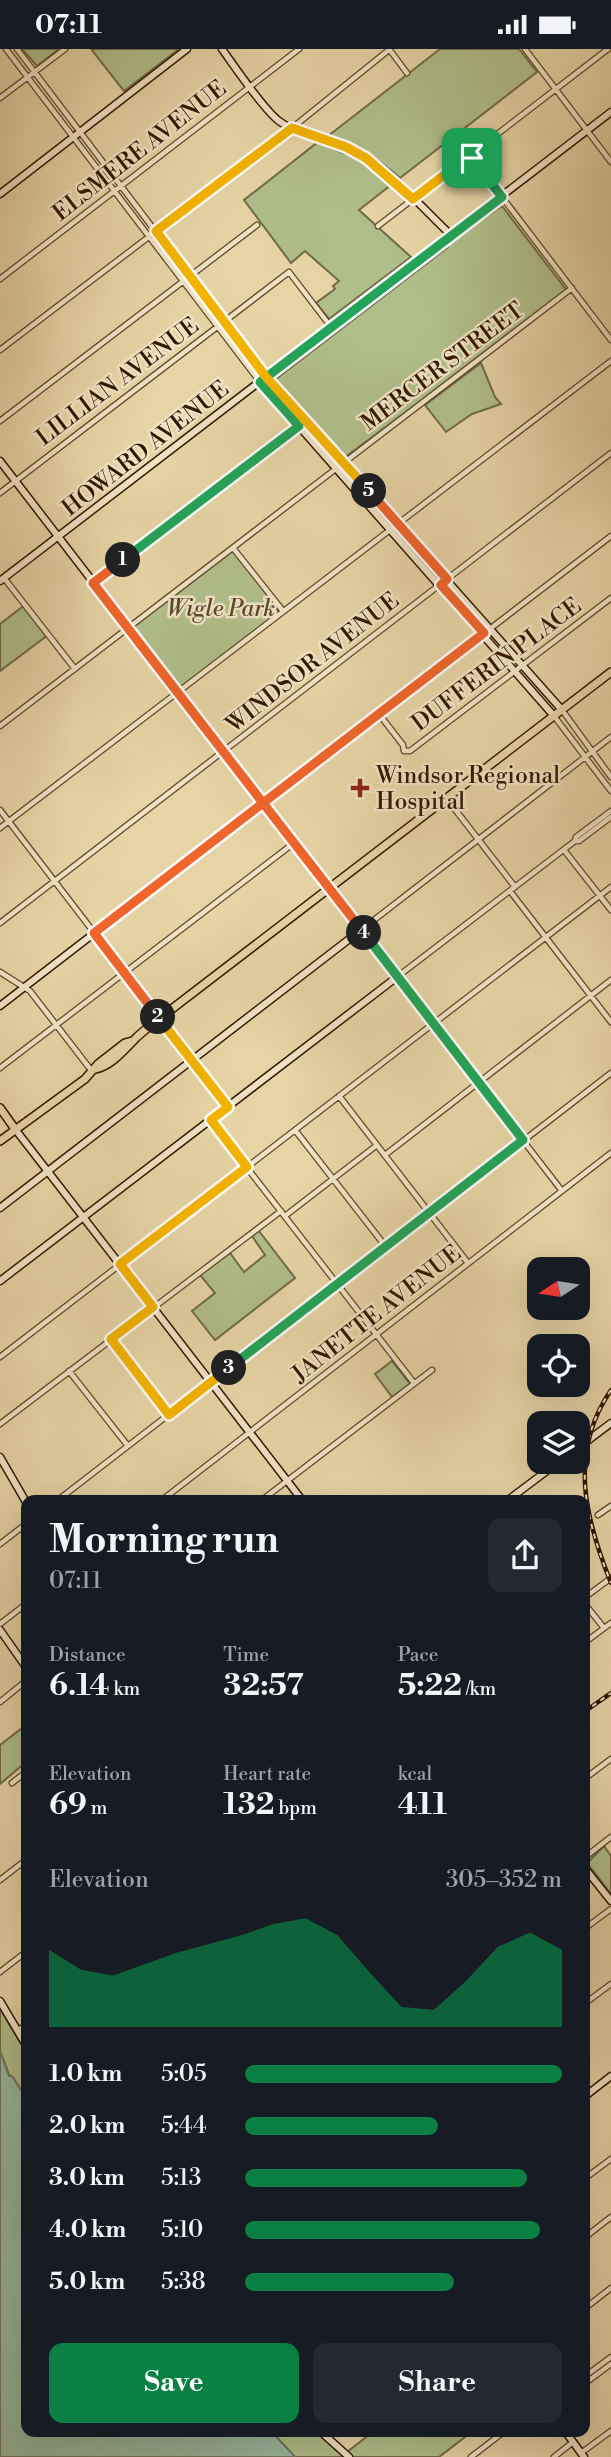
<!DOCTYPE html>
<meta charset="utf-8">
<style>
:root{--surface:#171b24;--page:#242831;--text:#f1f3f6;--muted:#9ea1a6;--accent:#0b8043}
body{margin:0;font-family:"Libre Bodoni",serif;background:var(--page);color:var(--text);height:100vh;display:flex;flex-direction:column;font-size:26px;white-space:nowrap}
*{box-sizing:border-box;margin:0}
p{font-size:23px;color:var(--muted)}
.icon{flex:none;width:38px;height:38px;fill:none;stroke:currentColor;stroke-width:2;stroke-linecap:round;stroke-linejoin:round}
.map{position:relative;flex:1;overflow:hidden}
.sheet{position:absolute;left:21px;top:1446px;width:569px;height:942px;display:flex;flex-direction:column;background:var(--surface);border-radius:14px;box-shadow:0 7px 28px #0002}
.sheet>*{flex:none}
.needle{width:46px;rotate:258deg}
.fabs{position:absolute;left:527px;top:1208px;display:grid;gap:14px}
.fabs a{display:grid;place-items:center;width:63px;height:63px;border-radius:14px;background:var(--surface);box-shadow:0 7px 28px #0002;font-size:35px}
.pin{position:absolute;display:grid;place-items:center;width:60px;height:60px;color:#fff;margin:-30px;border-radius:14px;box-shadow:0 4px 10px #0006}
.km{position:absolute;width:35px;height:35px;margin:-18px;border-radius:50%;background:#222;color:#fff;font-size:19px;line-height:35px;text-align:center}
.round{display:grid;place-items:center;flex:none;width:74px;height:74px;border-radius:14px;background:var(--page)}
.overview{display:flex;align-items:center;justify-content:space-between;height:119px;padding:0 28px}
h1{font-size:38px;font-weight:700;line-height:52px}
.metrics{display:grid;grid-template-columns:repeat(3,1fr);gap:10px;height:119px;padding:7px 28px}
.metrics div{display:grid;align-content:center}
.metrics b{font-size:30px;font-weight:700}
.metrics small{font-size:19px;font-weight:400}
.metrics p{font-size:19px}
.chart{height:196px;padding:14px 28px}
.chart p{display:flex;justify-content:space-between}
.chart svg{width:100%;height:126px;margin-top:7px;fill:var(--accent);opacity:.7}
.action{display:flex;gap:14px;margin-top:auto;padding:14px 28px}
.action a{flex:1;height:80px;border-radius:14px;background:var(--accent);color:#fff;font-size:28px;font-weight:700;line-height:80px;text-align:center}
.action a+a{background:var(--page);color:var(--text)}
ul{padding:0 28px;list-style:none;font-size:23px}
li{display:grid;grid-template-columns:112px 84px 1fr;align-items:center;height:52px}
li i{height:18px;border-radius:9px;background:var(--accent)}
.status{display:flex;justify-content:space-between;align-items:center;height:49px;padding:0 35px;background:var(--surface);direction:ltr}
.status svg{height:19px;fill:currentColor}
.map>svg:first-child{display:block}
.green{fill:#b0be8b;stroke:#706b46;stroke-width:2}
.water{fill:#97b9a1;stroke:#6e7961;stroke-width:2}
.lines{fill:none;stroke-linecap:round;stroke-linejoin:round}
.street-casing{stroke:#5e4729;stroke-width:7}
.secondary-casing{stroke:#311800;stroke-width:9}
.primary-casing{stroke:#311800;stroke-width:10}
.street{stroke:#efe3c4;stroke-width:4.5}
.secondary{stroke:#efe3c4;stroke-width:6}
.primary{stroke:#e6d4a5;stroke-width:7}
.rail-casing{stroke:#311800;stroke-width:4.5}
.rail{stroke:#efe3c4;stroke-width:2;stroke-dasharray:5;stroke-linecap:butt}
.split-1-casing{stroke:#fff;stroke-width:14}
.split-2-casing{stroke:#fff;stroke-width:14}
.split-3-casing{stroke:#fff;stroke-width:14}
.split-4-casing{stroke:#fff;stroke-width:14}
.split-5-casing{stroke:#fff;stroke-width:14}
.split-6-casing{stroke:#fff;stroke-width:14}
.split-1{stroke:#22a559;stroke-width:9}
.split-2{stroke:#f0652b;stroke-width:9}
.split-3{stroke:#f5b400;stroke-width:9}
.split-4{stroke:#22a559;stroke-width:9}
.split-5{stroke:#f0652b;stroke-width:9}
.split-6{stroke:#f5b400;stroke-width:9}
.poi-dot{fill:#8f2418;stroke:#efe3c4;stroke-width:2.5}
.labels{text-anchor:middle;stroke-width:5;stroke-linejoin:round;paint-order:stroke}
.street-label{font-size:23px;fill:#311800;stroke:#efe3c4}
.park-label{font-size:23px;font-style:italic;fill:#574a2a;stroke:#efe3c4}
.poi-label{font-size:23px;fill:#311800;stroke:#efe3c4;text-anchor:start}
</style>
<div class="status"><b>07:11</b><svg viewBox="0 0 49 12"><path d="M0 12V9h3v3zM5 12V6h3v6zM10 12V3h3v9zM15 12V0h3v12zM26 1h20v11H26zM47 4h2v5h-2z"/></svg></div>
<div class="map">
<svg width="611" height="2408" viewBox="0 0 611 2408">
<rect width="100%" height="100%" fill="#e6d4a5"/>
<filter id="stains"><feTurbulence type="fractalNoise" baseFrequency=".00286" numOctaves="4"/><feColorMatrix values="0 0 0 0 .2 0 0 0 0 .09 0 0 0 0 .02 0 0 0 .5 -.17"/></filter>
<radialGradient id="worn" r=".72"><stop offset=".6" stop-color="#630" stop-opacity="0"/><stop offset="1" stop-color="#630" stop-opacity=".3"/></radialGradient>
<path class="green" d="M22,0h37l-22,17z
M91,0h88l-55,42z
M440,0h79l18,23 -137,106c-22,-19 -44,-34 -72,-42z
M318,93l44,19 29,24 -32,25 52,47 -82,62 -13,-16 19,-14 -2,-3 6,-5 -34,-30 -14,12 -47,-63z
M502,157l66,86 -224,166 -68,-79 172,-132v-4z
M481,314l14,34 6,7 -29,10 -26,18 -21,-27z
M233,499l47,65 -103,79 -49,-64z
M25,556l23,30 -48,36v-47z
M259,1182l36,47 -80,62 -23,-29 23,-18 -15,-18 30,-22 14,19 21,-17 -13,-19z
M392,1312l18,23 -18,13 -17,-23z
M26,1676v37l-26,22v-39z
M604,1797l7,10v38l-24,-31z
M0,1960l26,43v46l-14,-22 -2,1 -10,-26z
M271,2382h45l30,26h-51z
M374,2382h99l-34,26h-86l-6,-5z"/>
<path class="water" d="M0,2002l9,25h3l14,22v333h245l24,26h-295z"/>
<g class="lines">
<defs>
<path id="street" d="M6,0l254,333
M17,0l249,328
M389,0l18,24
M525,0l86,113
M0,49l65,-49
M470,106l141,185
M378,177l230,-177
M0,230l299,-230
M0,301l292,-222 98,-79
M0,372l257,-196
M0,444l289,-221 42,55
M233,499l50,63
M4,529l71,91
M94,534l213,-163
M562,661l49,67
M379,665l24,31 1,6h6l201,-153
M554,667l57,75
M0,677l572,-438
M447,750l68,88
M263,754l348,-267
M0,761l228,297
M0,779l611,-467
M575,792l1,-4 35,-26
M564,801l47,60
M510,842l101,131
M0,874l611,-470
M361,881l250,-193
M0,923l30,19 61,79
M0,1019l294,-225
M339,1047l129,167
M210,1071l204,263
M295,1081l91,117
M385,1106l226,-175
M562,1142l-165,-214 178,-136h4l32,-24
M285,1167l92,-71
M111,1290l58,75
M0,1308l611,-470
M69,1322l59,75
M0,1375l281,-213
M58,1451l553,-427
M162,1451l449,-347
M262,1451l170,-130
M598,1466l13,-9
M0,1495l26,-20
M584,1549l27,-20
M584,1554l20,25
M0,1575l26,-20
M584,1594l27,-20
M0,1653l26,-21
M584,1730l27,-20
M12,1734l14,-11
M584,1809l27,-21
M0,1831l26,-20
M584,1880l27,-20
M0,1923l26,-20
M584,1955l27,-20
M18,1982l8,-7
M584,2130l27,-20
M584,2189l27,-21
M584,2260l27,-21
M584,2328l27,-20
M584,2335l27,-20
M326,2388l8,-6
M581,2404l30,-22
M471,2408l34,-26
M554,2408l19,-15"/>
<path id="secondary" d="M222,0c13,18 41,60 57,72 20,15 48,16 70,27 40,20 70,57 102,87
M0,145l187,-145
M266,328l296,333
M260,333l294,334
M0,412l397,516 -397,304
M0,532l611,-469
M0,957l263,-203
M15,1080l287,371
M0,1159l361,-278
M578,1399l33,-25
M0,1408l26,45
M508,1451l52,-39
M0,1581l26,37
M584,1818l27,34
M0,1952l26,44
M584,2048l27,-21
M320,2382l29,26
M565,2382l19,26"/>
<path id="primary" d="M95,1020c16,-3 28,-18 39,-29 8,-9 21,-17 30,-25l447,-343
M0,1059l15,21
M0,1092l85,-62 13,-15 27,-21 7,-2"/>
</defs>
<use href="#street" class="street-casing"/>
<use href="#secondary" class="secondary-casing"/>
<use href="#primary" class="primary-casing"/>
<use href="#street" class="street"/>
<use href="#secondary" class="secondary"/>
<use href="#primary" class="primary"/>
<defs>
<path id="rail" d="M611,1341c-43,63 -26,128 0,193
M584,1663l27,-19"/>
</defs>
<use href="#rail" class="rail-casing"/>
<use href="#rail" class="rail"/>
</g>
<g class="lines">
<defs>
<path id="split-1" d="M123,511l176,-134 -39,-44 242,-185 -30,-39"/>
<path id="split-2" d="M123,511l-30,23 170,220 -169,130 64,84"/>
<path id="split-3" d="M158,968l70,90 -17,13 36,47 -127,97 33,43 -42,32 58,76 60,-47"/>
<path id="split-4" d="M229,1319l294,-228 -159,-207"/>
<path id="split-5" d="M364,884l-101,-130 221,-170 -43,-48 6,-6 -78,-88"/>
<path id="split-6" d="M369,442l-103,-114 -110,-146 136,-103 54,19 20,11 47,41 57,-44 2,3"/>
</defs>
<use href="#split-1" class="split-1-casing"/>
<use href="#split-2" class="split-2-casing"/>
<use href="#split-3" class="split-3-casing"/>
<use href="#split-4" class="split-4-casing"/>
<use href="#split-5" class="split-5-casing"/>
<use href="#split-6" class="split-6-casing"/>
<use href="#split-1" class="split-1"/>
<use href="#split-2" class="split-2"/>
<use href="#split-3" class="split-3"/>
<use href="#split-4" class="split-4"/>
<use href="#split-5" class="split-5"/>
<use href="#split-6" class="split-6"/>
</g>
<path class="poi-dot" d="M356.5 728.5h7v7h7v7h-7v7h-7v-7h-7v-7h7z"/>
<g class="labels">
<g class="street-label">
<text transform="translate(139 101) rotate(-38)" y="8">ELSMERE AVENUE</text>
<text transform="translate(442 317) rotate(-37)" y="8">MERCER STREET</text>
<text transform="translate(117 332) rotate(-37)" y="8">LILLIAN AVENUE</text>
<text transform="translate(145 399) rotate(-38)" y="8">HOWARD AVENUE</text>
<text transform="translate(312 613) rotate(-38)" y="8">WINDSOR AVENUE</text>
<text transform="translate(496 615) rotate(-37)" y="8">DUFFERIN PLACE</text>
<text transform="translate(376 1264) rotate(-38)" y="8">JANETTE AVENUE</text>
</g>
<g class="park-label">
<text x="221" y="567">Wigle Park</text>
</g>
<g class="poi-label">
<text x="376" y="734">Windsor Regional<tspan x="376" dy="26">Hospital</tspan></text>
</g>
</g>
<rect width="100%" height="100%" filter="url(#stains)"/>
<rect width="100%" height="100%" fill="url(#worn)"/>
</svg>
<div class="fabs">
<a><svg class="needle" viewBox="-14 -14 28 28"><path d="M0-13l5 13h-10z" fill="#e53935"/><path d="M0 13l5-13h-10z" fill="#9ea1a6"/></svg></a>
<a><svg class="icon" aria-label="locate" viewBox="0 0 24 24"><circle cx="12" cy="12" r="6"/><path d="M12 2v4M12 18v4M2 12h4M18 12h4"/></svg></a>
<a><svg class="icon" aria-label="layers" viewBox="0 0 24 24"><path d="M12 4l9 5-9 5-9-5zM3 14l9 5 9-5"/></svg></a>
</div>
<div class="pin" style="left:472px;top:109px;background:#1e9e55"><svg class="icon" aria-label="arrive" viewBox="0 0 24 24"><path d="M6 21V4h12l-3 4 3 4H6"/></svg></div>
<b class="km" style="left:123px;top:511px">1</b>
<b class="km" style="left:158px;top:968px">2</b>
<b class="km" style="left:229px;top:1319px">3</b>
<b class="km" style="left:364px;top:884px">4</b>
<b class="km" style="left:369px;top:442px">5</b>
<section class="sheet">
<div class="overview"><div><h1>Morning run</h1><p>07:11</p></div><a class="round"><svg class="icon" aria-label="share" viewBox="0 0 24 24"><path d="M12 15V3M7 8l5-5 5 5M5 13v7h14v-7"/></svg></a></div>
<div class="metrics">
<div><p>Distance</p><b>6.14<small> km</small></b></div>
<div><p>Time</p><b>32:57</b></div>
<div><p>Pace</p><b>5:22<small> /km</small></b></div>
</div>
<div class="metrics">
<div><p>Elevation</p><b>69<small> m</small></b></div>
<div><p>Heart rate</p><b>132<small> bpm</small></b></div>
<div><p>kcal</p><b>411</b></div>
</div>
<div class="chart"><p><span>Elevation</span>305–352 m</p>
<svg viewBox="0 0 160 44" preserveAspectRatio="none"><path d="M0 44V17L10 24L20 26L30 22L40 18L50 15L60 12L70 8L80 6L90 12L100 25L110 37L120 38L130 28L140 16L150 11L160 17V44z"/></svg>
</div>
<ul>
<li><b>1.0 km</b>5:05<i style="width:100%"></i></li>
<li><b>2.0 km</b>5:44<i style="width:61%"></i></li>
<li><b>3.0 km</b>5:13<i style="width:89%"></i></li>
<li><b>4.0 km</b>5:10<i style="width:93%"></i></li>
<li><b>5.0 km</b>5:38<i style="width:66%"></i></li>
</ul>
<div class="action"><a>Save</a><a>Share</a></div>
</section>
</div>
